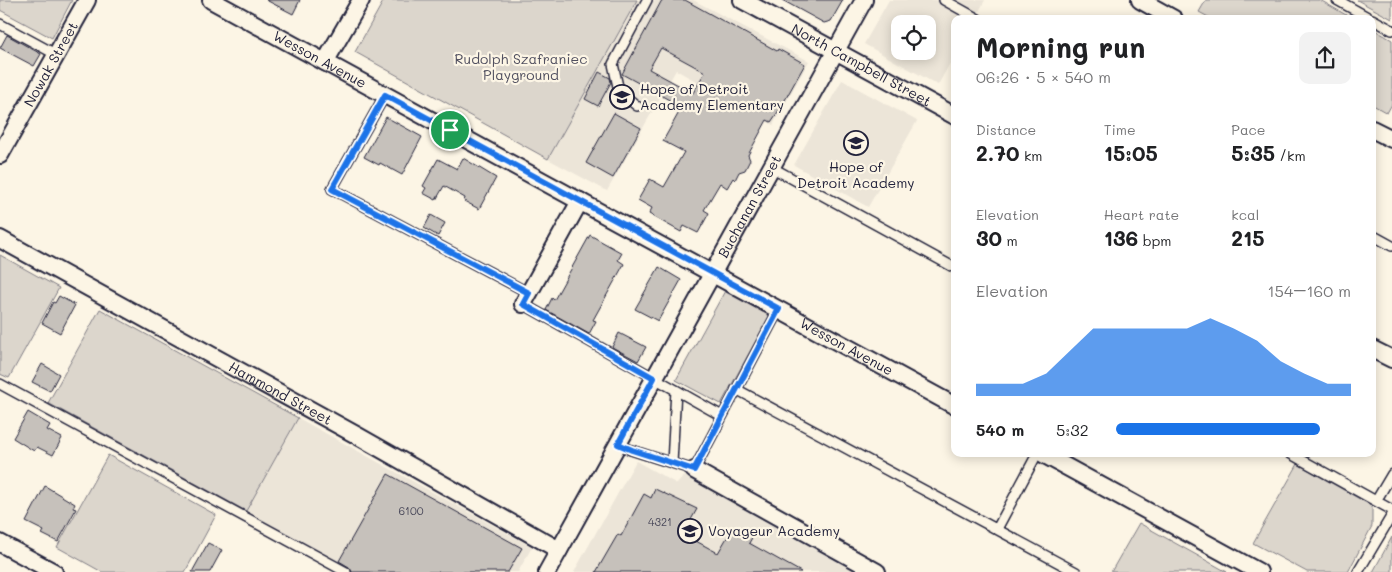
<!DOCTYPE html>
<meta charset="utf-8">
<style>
:root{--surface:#fff;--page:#f2f2f2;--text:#202124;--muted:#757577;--accent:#1a73e8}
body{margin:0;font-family:Mali,sans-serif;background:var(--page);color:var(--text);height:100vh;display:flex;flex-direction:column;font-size:19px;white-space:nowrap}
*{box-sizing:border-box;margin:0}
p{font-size:16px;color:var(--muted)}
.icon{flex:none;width:28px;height:28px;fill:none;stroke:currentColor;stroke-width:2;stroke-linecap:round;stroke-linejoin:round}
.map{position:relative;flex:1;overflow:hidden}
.side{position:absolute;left:951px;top:15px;width:425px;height:442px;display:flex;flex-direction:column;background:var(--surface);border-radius:10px;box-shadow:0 2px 12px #0003}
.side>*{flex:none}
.tools{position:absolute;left:891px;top:15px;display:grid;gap:10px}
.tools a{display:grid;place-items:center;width:45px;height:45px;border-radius:10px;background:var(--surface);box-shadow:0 2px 12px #0003;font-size:25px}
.pin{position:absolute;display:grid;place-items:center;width:42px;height:42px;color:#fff;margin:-21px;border:2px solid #fff;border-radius:50%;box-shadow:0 1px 5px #0007}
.round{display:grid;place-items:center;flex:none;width:52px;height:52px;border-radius:10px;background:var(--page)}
.head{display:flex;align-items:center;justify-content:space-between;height:85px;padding:0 25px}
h1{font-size:28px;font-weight:700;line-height:38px}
.figures{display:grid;grid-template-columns:repeat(3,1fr);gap:8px;height:85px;padding:5px 25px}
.figures div{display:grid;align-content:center}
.figures b{font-size:21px;font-weight:700}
.figures small{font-size:14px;font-weight:400}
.figures p{font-size:14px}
.chart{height:140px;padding:10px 25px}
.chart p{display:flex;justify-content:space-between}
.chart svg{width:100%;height:90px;margin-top:5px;fill:var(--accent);opacity:.7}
ul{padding:0 25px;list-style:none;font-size:16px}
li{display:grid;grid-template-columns:80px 60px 1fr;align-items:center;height:38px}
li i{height:12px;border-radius:6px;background:var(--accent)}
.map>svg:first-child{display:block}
.built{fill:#ece5d8;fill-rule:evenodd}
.green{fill:#dcd6cc;stroke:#7f7c84}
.building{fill:#c6c1bb;stroke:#22223b;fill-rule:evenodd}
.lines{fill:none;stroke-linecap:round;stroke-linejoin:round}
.service-casing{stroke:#22223b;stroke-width:12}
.minor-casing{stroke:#22223b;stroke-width:20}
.service{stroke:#fcf5e5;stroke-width:9}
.minor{stroke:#fcf5e5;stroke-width:16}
.route-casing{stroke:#fff;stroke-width:10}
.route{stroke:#1a73e8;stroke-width:6}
.labels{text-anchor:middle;stroke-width:4.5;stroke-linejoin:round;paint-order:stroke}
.number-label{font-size:11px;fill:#4b4a5b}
.street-label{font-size:14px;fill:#22223b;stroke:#fcf5e5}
.park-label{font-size:14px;fill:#504f5f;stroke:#fcf5e5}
.poi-label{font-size:14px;fill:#22223b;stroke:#fcf5e5;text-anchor:start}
</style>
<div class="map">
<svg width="1392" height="572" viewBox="0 0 1392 572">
<rect width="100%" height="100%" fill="#fcf5e5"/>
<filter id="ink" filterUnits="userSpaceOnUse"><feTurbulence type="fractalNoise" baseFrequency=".02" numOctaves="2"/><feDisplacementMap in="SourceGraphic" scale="10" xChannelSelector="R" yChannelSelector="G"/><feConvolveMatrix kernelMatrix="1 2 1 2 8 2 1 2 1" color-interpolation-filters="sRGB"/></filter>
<g filter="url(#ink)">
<path class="built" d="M637,0h56l116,61 -36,64 -97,-55 -69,121 -59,-32z
M889,0h96l-10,19h-20v35l-17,31 -74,-41zM900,24h28v27h-28z
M842,80l75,41 -49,86 -74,-42z
M298,418l234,129 -14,25h-162l-110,-61z
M636,461l41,23 7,-8 173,96h-283z"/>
<path class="green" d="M0,0h72l-20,38 -52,-28z
M384,0h253l-89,159 -193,-107z
M1206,0h114l33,19h-141l-13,-7z
M1357,0h35v19z
M1373,29l19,11v64l-5,9 -14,-8z
M0,255l59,33 -50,90 -9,-4z
M726,289l45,24 -50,91 -45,-24z
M100,309l198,109 -52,93 -198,-108z
M108,455l108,60 -31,57h-83l-45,-25z
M1298,464l74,42v20l-24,46h-41l-54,-29z
M1139,523l88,49h-116z
M1392,537v35h-19z"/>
<path class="building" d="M266,0h34l-7,14z
M662,0h23l92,51 1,-2 27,15 -25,45 -9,13 -4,-2 -19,35 2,5 -5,10 -6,2 -4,8 -2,-2 -6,10 -7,-5 -16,27 5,3 -11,20 -14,-7 -3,6 -32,-18 3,-6 -14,-8 12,-21 14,8 20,-35 -21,-11 19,-34 -60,-33zM661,48l44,24 -12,21 -44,-24z
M782,0h61l-12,21 -7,2z
M7,35l34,19 -7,12 -34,-18z
M599,72l11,6 1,4 -13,24 -13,-7z
M614,113l27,15 -28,50 -27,-15z
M386,117l36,20 -20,38 -22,-12 -1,2 -15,-8z
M463,158l33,20 -17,31 -15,-8 1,-3 -21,-12 -8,14 -13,-7 3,-5 -3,-2 15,-27 19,10z
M431,215l14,8 -7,13 -14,-8z
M590,235l32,18 -4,7 6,4 -31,56 3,1 -7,13 -43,-24 6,-12 2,2z
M659,267l22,13 -23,41 -23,-12z
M59,296l16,9 -15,28 -18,-10 11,-21 2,1z
M619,333l27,14 -8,14 -26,-14z
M42,364l17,10 -9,17 -18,-9z
M28,412l22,13 -3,5 15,8 -9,17 -16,-8 -3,4 -21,-13z
M388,474l134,74 -14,24h-156l-3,-5 -10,-6z
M45,486l30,18 -2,4 3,1 -18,33 -16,-8 2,-3 -18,-9z
M655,489l42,20 -14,25 35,19 14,-24 9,5 1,-4 11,6 -4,7 52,29h-205l22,-38 3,2 23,-42 7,4z
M208,543l14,7 -12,22h-18z"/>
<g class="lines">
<defs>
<path id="service" d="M944,0l34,19
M1337,0l34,19
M1372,19l20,11
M0,24l57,31
M385,95l-53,94 197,104
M637,106l-18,-15 -6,-27 34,-64
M771,167l184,101
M1372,235l20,11
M523,304l199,112
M0,384l346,188
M736,389l340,183
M618,444l13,6 63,20 85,-161
M1291,454l101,56
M672,463l4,-73
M1376,501l16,-27
M997,529l40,-75
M1358,572l34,-57"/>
<g id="minor">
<path id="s1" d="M211,0l744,406"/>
<path id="s2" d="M742,0l213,116"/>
<path d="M1140,0l34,19"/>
<path d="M325,62l36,-62"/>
<path d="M1372,129l20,10"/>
<path id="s3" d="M0,155l87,-155"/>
<path id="s4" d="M0,239l358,197 201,114"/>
<path d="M523,304l57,-103"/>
<path d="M1372,349l20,10"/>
<path d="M1043,454l216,118"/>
<path d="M694,470l183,102"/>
<path d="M0,543l54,29"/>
<path id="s5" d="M547,572l317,-572"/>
</g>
</defs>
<use href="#service" class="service-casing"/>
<use href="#minor" class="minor-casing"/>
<use href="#service" class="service"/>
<use href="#minor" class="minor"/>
</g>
</g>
<g class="lines" filter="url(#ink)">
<defs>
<path id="route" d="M385,95l394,214 -85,161 -62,-20 -14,-6 36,-66 -131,-74 6,-11 -197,-104z"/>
</defs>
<use href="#route" class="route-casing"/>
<use href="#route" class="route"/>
</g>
<defs>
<symbol id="school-ring" viewBox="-11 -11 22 22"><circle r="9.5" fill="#fcf5e5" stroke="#22223b" stroke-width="1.5"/><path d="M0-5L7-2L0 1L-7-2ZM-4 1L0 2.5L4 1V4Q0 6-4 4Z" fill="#22223b"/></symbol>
</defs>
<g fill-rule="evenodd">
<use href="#school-ring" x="608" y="83" width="28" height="28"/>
<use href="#school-ring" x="842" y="129" width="28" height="28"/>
<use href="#school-ring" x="676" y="517" width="28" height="28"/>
</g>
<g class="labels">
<g class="number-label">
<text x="411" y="515">6100</text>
<text x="660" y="526">4321</text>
</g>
<g class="street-label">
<text dy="5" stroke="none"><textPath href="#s1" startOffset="124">Wesson Avenue</textPath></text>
<text dy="5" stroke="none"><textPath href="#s3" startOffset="104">Nowak Street</textPath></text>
<text dy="5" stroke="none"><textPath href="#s2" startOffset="136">North Campbell Street</textPath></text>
<text dy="5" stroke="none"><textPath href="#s5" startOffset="418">Buchanan Street</textPath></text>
<text dy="5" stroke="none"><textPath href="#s1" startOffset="724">Wesson Avenue</textPath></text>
<text dy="5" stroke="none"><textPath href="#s4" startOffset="320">Hammond Street</textPath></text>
</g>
<g class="park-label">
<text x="521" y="64">Rudolph Szafraniec<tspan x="521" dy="16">Playground</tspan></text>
</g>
<g class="poi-label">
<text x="640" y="94">Hope of Detroit<tspan x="640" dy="16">Academy Elementary</tspan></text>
<text x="856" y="172" text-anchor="middle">Hope of<tspan x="856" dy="16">Detroit Academy</tspan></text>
<text x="708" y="536">Voyageur Academy</text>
</g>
</g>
</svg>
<div class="tools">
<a><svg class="icon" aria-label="locate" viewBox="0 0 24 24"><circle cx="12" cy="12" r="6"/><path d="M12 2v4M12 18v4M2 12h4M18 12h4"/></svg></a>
</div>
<div class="pin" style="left:450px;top:130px;background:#1e9e55"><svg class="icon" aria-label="arrive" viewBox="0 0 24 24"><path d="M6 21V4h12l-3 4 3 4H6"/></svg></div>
<section class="side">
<div class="head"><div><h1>Morning run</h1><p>06:26 · 5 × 540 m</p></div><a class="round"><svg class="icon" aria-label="share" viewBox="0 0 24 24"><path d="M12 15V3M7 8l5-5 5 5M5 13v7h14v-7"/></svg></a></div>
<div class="figures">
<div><p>Distance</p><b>2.70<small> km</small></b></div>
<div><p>Time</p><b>15:05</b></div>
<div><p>Pace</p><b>5:35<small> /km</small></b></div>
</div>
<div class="figures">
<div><p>Elevation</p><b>30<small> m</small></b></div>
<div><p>Heart rate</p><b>136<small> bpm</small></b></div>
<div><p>kcal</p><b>215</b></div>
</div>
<div class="chart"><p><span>Elevation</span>154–160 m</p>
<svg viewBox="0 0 160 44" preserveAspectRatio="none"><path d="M0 44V38L10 38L20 38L30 33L40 22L50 11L60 11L70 11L80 11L90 11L100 6L110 11L120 17L130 27L140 33L150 38L160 38V44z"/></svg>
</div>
<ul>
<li><b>540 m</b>5:32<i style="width:87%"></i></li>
</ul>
</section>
</div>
